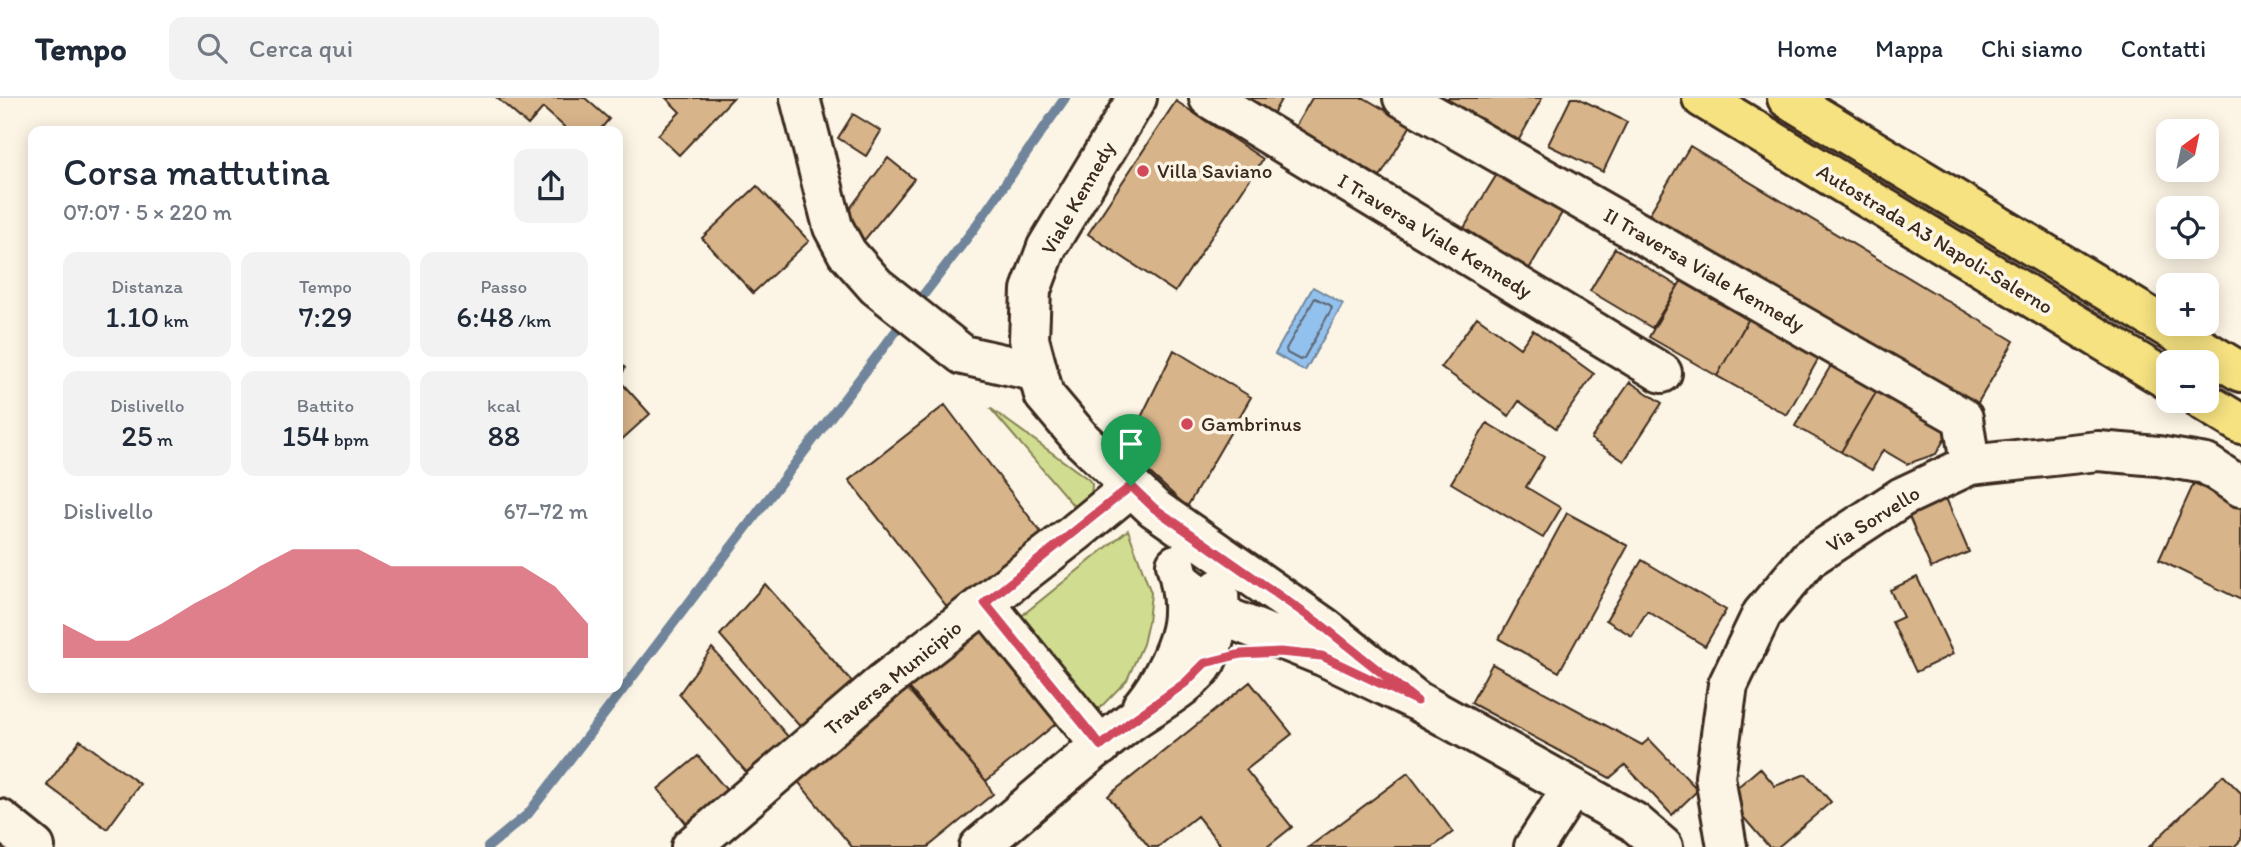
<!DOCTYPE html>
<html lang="it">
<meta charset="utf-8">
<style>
:root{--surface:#fff;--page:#f2f2f3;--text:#1f2937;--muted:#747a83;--line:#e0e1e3;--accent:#d1495b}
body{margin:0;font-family:Itim,sans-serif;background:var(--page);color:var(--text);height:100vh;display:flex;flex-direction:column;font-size:26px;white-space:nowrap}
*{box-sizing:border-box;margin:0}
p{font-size:23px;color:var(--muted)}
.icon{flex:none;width:38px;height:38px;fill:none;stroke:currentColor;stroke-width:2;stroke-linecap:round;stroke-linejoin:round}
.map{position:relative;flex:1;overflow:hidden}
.panel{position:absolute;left:28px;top:28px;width:595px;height:567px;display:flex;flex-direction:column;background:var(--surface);border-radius:14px;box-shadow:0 4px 18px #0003}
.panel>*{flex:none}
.needle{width:46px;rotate:33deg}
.controls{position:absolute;left:2156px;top:21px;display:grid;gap:14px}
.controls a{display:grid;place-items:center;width:63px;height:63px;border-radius:14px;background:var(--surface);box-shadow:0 4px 18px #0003;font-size:35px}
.pin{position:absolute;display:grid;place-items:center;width:60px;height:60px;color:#fff;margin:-72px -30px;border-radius:50% 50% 50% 0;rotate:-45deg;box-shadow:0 0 7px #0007}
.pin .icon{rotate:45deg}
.round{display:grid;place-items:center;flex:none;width:74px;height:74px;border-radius:14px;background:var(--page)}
.headline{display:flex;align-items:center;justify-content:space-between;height:119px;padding:0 35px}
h1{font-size:38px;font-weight:600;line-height:52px}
.figures{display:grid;grid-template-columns:repeat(3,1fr);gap:10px;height:119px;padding:7px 35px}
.figures div{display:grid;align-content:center;border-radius:14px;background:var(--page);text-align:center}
.figures b{font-size:30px;font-weight:600}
.figures small{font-size:19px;font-weight:400}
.figures p{font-size:19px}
.chart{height:196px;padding:14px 35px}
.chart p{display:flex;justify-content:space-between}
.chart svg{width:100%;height:126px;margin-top:7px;fill:var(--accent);opacity:.7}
header{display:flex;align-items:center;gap:42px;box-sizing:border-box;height:98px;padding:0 35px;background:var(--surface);border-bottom:2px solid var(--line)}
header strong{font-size:33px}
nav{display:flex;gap:38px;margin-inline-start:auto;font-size:24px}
.search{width:490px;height:63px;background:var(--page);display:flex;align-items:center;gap:18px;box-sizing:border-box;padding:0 24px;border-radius:14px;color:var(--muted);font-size:26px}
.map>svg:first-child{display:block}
.green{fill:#d0dc8f;stroke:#868356;stroke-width:2}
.water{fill:#93c1ee;stroke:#70859b;stroke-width:2}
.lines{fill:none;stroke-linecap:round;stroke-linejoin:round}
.shore{stroke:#5e6671;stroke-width:2}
.stream{stroke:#70859b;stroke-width:10}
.building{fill:#d8b48a;stroke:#3b2a1e;stroke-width:2}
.minor-casing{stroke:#3b2a1e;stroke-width:44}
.highway-casing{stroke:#3b2a1e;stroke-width:44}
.minor{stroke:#fcf5e5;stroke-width:38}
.highway{stroke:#f6e281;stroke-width:38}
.route-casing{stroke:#fff;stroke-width:14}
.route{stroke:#d1495b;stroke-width:9}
.poi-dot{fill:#d1495b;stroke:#fcf5e5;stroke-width:2.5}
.labels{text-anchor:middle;stroke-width:7;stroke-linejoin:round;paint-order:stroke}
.poi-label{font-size:21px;fill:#3b2a1e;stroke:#fcf5e5;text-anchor:start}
.street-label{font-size:21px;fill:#3b2a1e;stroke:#fcf5e5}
</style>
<header>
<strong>Tempo</strong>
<div class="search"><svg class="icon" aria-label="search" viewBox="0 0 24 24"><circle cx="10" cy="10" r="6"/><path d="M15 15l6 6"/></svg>Cerca qui</div>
<nav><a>Home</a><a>Mappa</a><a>Chi siamo</a><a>Contatti</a></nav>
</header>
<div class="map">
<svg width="2241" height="749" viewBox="0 0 2241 749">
<rect width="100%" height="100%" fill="#fcf5e5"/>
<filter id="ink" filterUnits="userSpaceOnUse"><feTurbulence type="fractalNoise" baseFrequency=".0143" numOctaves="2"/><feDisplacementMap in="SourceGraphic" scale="14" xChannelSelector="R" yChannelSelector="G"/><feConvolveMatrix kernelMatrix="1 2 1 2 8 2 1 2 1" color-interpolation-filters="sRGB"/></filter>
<g filter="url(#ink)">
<path class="green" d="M990,310l98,71 4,5 -1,14 -13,13z
M1128,432l23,63 -3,29 -5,22 -16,36 -33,34 -75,-96z"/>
<path class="water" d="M1313,189l30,17 -38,67 -30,-17z"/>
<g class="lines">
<path class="shore" d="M1315,200l15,7 2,3 -28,50 -4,2 -13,-7 -1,-4z"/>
<path class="stream" d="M915,208l58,-76 92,-132
M488,749l40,-33 378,-496"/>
</g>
<path class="building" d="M497,0h88l24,21 -10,12h-30l-26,-23 -15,17z
M666,0h67l-54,57 -21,-20 22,-23z
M1233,0h49l-12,21z
M1312,0h52l47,27 -31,52 -85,-50z
M1433,0h109l-26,47z
M1571,0h7l49,24 -24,50 -55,-27z
M1176,3l87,58 -88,133 -87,-58z
M853,16l28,17 -15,25 -28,-18z
M1690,48l324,195 -41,70 -325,-195z
M888,60l26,21 -57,70 -18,-26z
M1499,73l64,40 -34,58 -65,-41z
M757,88l52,55 -56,52 -51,-55z
M1615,150l63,38 -26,42 -62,-37z
M1681,183l67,39 -31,56 -68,-39z
M1750,215l71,41 -34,61 -70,-39 31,-56z
M1477,219l43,31 13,-18 61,44 -38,54 -37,-27 -10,15 -68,-49z
M1174,252l77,47 -64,110 -62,-57z
M618,262l7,8 -6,12 31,34 -32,29z
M1833,264l45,27 -37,63 -46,-26z
M1630,284l32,21 -38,58 -33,-22z
M1878,291l71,42 -13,23 -29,10 -24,-14 -11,20 -31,-18z
M945,307l98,130 -95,73 -99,-128z
M1487,325l57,34 -18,30 35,21 -18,30 -92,-55z
M2194,385l47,24v93l-82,-40z
M1943,393l26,61 -38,16 -26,-61z
M1567,415l61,33 -69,126 -60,-33z
M1642,462l84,50 -21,36 -58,-35 -15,25 -26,-16z
M1917,479l36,77 -37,18 -24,-50 11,-5 -13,-27z
M765,486l90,101 -52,45 -83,-95z
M974,522l84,102 -72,59 -84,-102z
M712,550l78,91 -42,35 -69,-80z
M1492,566l150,81 7,-6 49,51 -26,25 -47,-50 -15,13 -139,-75z
M1250,584l42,52 -46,36 46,57 -25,20h-45l-25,-31 -39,31h-9l-41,-51z
M906,589l80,94 7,13 -65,53h-76l-57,-69z
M80,642l60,44 -33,45 -60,-44z
M698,658l32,38 -40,34 -32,-39z
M1760,670l15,18 31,-12 25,28 -53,45h-9l-43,-50z
M1408,675l45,59 -20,15h-124z
M2223,677l18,18v47l-7,7h-85z"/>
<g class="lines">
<defs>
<path id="minor" d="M800,0l33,129 14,26 29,33 87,69 75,17
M1137,0l-90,149 -16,43 -2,49 15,56 38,45 72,68 170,119 93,74
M1209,0l453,275
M1403,0l560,320 7,47
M1180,482l51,39 92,37 94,45 217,121 29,25
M985,505l116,143
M1142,608c18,-22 41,-64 41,-94 1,-16 -3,-33 -7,-48
M0,721l35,28
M691,749l194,-166 190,-148 56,-46
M979,749c50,-42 100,-86 152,-126 22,-16 62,-36 75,-60 9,-18 17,-52 12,-72
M1534,749l38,-59
M1727,749l-12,-70 13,-92 34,-71 47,-56 93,-61 68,-32 128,-14 60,5 48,8 35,23"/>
<path id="highway" d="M1702,0l466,282
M1787,0l454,274
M2203,303l38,23"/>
</defs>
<use href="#minor" class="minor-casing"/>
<use href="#highway" class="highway-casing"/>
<use href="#minor" class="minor"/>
<use href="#highway" class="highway"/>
</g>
</g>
<g class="lines" filter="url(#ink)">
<defs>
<path id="route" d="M1131,388l23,22 170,119 93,74 -95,-45 -42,-4 -39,2 -36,9 -20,20 -55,39 -29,24 -116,-143z"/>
</defs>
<use href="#route" class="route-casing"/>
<use href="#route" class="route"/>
</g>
<g class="poi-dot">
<circle cx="1143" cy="73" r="7"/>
<circle cx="1187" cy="326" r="7"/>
</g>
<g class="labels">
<g class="poi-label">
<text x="1157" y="80">Villa Saviano</text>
<text x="1201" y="333">Gambrinus</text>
</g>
<g class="street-label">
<text transform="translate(1078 100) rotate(-60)" y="7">Viale Kennedy</text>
<text transform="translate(1435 138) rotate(31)" y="7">I Traversa Viale Kennedy</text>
<text transform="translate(1935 141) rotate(31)" y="7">Autostrada A3 Napoli-Salerno</text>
<text transform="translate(1704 172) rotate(30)" y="7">II Traversa Viale Kennedy</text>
<text transform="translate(1873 421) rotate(-32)" y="7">Via Sorvello</text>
<text transform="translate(893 580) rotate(-39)" y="7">Traversa Municipio</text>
</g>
</g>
</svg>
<div class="controls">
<a><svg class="needle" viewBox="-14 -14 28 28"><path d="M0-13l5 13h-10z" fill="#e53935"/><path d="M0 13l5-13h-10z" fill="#747a83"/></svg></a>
<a><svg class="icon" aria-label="locate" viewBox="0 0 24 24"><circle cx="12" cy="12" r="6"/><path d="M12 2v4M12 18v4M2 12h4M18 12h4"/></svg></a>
<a>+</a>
<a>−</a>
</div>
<div class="pin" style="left:1131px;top:388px;background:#1e9e55"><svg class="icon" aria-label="arrive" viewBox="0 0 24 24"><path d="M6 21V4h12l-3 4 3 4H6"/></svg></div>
<section class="panel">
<div class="headline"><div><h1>Corsa mattutina</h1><p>07:07 · 5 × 220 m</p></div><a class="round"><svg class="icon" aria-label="share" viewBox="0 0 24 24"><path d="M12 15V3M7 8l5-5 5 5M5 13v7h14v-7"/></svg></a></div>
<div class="figures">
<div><p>Distanza</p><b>1.10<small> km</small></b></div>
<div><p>Tempo</p><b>7:29</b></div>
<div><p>Passo</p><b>6:48<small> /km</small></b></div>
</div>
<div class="figures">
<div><p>Dislivello</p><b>25<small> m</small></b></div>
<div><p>Battito</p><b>154<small> bpm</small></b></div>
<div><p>kcal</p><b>88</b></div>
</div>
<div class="chart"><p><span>Dislivello</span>67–72 m</p>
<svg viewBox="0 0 160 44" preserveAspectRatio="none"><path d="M0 44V32L10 38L20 38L30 32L40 25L50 19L60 12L70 6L80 6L90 6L100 12L110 12L120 12L130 12L140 12L150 19L160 32V44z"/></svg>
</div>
</section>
</div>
